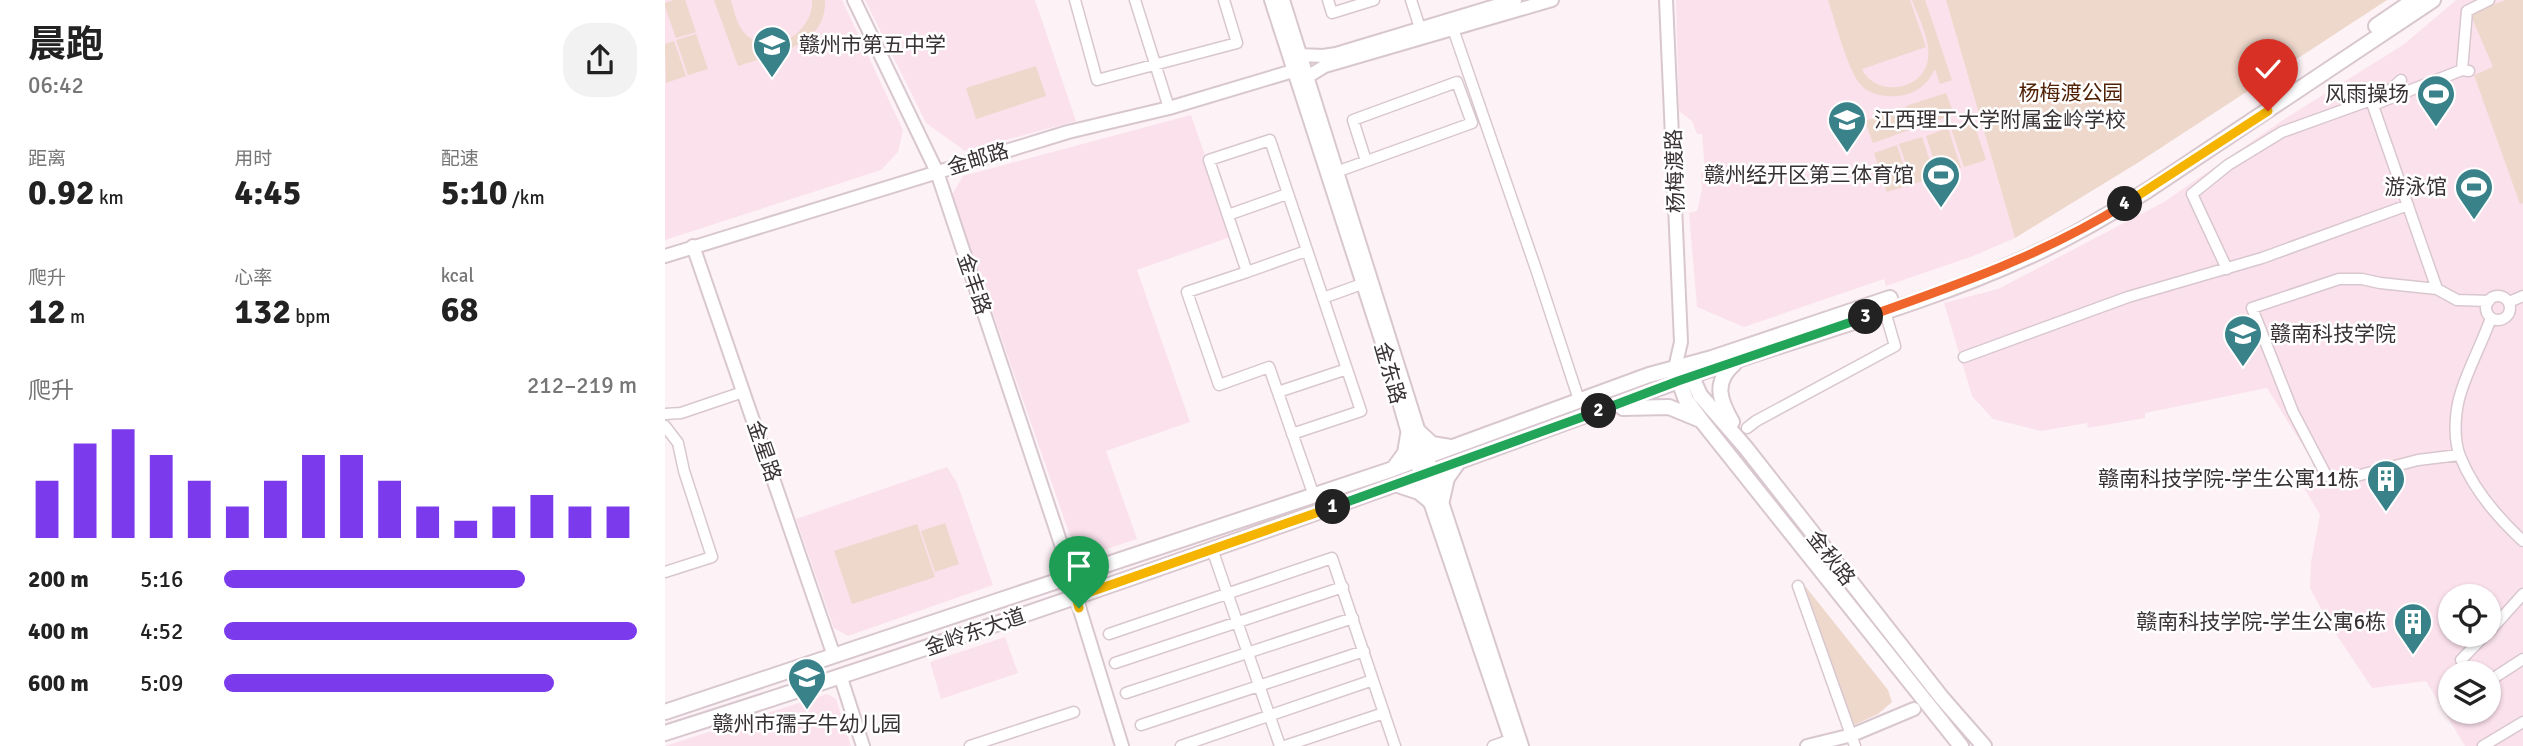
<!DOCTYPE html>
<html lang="zh">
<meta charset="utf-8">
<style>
:root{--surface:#fff;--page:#f2f2f2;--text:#222;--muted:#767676;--accent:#7c3aed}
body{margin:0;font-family:Signika,"Noto Sans SC",sans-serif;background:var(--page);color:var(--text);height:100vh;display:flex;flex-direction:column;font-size:26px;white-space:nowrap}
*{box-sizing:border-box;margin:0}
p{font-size:23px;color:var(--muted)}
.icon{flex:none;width:38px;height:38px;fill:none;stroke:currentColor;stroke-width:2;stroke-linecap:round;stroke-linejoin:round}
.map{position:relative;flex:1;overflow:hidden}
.drawer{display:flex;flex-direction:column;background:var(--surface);width:665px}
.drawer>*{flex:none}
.tools{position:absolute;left:1773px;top:584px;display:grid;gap:14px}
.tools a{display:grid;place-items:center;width:63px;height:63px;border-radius:50%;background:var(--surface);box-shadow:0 2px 5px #0004;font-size:35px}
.pin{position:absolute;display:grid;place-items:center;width:60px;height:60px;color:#fff;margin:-72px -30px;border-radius:50% 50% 50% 0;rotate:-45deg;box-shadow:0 0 7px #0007}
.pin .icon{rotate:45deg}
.km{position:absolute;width:35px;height:35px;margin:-18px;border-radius:50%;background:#222;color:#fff;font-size:19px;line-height:35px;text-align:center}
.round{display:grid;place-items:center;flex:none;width:74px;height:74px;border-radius:28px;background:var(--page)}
.overview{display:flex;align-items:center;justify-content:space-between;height:119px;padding:0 28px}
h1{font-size:38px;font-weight:700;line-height:52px}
.figures{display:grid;grid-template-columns:repeat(3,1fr);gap:10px;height:119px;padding:7px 28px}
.figures div{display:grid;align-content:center}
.figures b{font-size:35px;font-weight:700}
.figures small{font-size:19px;font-weight:400}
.figures p{font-size:19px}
.chart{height:196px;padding:14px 28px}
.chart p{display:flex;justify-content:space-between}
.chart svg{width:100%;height:126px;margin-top:7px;stroke:var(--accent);stroke-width:6}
ul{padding:0 28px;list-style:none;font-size:23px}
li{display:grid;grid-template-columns:112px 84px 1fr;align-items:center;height:52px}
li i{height:18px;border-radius:9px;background:var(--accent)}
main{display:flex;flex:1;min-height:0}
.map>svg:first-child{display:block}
.built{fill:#fbe1ec;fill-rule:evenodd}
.green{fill:#eed7cb}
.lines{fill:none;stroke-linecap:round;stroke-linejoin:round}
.minor-casing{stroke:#d9c7cf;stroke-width:13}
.tertiary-casing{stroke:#d9c7cf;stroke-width:16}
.secondary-casing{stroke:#d9c7cf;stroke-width:18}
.minor{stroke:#fff;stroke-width:10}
.tertiary{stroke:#fff;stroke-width:12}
.secondary{stroke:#fff;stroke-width:14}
.split-1-casing{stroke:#fff;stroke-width:14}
.split-2-casing{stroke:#fff;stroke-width:14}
.split-3-casing{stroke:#fff;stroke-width:14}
.split-4-casing{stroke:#fff;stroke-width:14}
.split-5-casing{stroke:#fff;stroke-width:14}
.split-1{stroke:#f5b400;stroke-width:9}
.split-2{stroke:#22a559;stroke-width:9}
.split-3{stroke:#22a559;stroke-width:9}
.split-4{stroke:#f0652b;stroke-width:9}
.split-5{stroke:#f5b400;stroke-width:9}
.labels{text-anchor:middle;stroke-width:5;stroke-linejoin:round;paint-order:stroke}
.poi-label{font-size:21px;fill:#393235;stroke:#fff;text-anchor:end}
.park-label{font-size:21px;fill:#502105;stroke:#fff}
.street-label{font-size:21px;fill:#393235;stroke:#fff}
</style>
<main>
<section class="drawer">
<div class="overview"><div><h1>晨跑</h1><p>06:42</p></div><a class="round"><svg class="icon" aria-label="share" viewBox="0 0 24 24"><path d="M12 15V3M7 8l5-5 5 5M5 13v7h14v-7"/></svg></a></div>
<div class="figures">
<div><p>距离</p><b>0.92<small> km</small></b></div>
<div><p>用时</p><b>4:45</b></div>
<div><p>配速</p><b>5:10<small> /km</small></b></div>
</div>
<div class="figures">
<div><p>爬升</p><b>12<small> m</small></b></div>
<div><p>心率</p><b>132<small> bpm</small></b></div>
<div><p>kcal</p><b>68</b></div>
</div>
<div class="chart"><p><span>爬升</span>212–219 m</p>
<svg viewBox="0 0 160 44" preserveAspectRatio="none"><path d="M5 44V24M15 44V11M25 44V6M35 44V15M45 44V24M55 44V33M65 44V24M75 44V15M85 44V15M95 44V24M105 44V33M115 44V38M125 44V33M135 44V29M145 44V33M155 44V33"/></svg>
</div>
<ul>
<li><b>200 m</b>5:16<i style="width:73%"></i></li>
<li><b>400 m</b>4:52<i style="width:100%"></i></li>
<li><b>600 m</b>5:09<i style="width:80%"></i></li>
</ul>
</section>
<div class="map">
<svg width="1858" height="746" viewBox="0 0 1858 746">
<rect width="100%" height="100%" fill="#fdf2f6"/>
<path class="built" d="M0,0h177l61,130 -5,22 -17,18 -216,70z
M200,0h170l41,121 -111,30 -39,-28z
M1011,0h270l69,238 -42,18 -87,30 -2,-7 -140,48 -47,-20 -8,-94 8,-2 5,-22 -1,-16 4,-1 -3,-38h-5l-5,-13 -13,-10z
M1791,0h67v746h-58l-39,-65 -54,7 -44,-66 -18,-34 1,-26 9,-47 -17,-29 14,-12 -7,-17 -43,-69 -122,25v5l-57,10 -1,-5 -46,8 -48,-12 -21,-23 -28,-93 54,-14 166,-87 122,-84 117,-73zM1785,597h39v38h-39zM1785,674h39v38h-39z
M526,115l42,121 -96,34 53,152 -84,29 31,88 -49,16 -13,-5 -123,-355 11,-19z
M282,467l10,16 36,102 -145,51 -14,-8 -38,-109z
M340,637l13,36 -77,26 -11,-37z
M162,694l9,5 15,47h-186z"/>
<path class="green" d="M9,0h11l11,32 -20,6 -11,-31v-4z
M49,0h17c3,11 6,26 15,35 27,23 68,-3 66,-35h13c2,47 -52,54 -87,66z
M1163,0h82l16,47 -64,22c13,29 62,22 66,-10 3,-19 -10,-42 -16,-59h13l27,80 -12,4 -5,-15c-8,16 -19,25 -37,27 -13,1 -27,-1 -36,-10 -14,-13 -27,-66 -34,-86z
M1281,0h441l-248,162 -124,76z
M1841,0h17v203l-3,1 -46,-129 19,-8 -23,-54z
M31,34l12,35 -20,6 -12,-35z
M9,41l12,35 -20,7 -1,-39z
M371,66l10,30 -70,23 -10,-31z
M1281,93l8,22 -40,13 -8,-22z
M1240,107l7,22 -39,14 -8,-22z
M1308,120l13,40 -22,7 -13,-39z
M1283,128l13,40 -22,7 -13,-39z
M1257,137l13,40 -22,7 -14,-40z
M1232,145l13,40 -23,7 -13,-39z
M280,523l14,41 -24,8 -14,-41z
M252,524l18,53 -83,27 -18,-53z
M1136,581l87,109 4,12 -14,12 -24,11z"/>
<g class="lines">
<defs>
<path id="minor" d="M410,0l22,80 140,-37 -13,-43
M470,0l34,108
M663,0l4,13 42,-13
M746,0l9,28
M786,23l86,249 42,128
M1797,70l5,-59 22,-11
M1714,100l22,-20
M1708,105l89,-35 7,1
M674,171l133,-48 -15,-41 -104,38 13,41
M563,215l59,-21
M1562,269l-35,-75 36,-29 54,-33 89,-32 66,189
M582,272l59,-21
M1821 308a12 12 0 1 1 24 0a12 12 0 1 1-24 0Z
M658,298l39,-14
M1844,302l14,-6
M1826,318c-9,25 -22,49 -30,74 -6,18 -8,46 -1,64 13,33 38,62 63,85
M1299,357l164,-60 134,-39 146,-53
M613,392l69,-23
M0,414l16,-1 62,-21
M0,426l13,17 6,28 28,86 -47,15
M1082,428l9,-7 139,-75 -11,-38
M627,434l69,-23 -91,-271 -61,20 38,112 -60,20 32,93 50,-18 45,129
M1794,455l-41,5 -81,21 -11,-6 -33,-63 -41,-104 87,-29h23l18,4 57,6 20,11 32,1
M547,549l68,197
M1133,586l57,160
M1824,632l34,-38
M444,634l223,-76 63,188
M1796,660l24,-25
M450,663l228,-76
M1824,681l34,-22
M461,693l227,-75
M476,725l223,-74
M305,746l104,-34
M516,746l192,-66
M620,746l99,-33
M828,746l17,-6
M1818,746l40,-24"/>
<path id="tertiary" d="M189,0l83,172 135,405
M606,0l112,346 33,115 97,285
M618,0l135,429 104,317
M1001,0l15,342 -6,26
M634,55l24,1 13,-2 179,-54
M642,77l18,-11 227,-66
M28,246l141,410
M0,256l403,-124 101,-24 124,-37
M411,597l46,149
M176,678l22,68
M1142,746l45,-11 62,-26"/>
<path id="secondary" d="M1711,26l38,-26
M1023,368l12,27 46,53 196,250 42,48
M1011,373l10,27 15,20 260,326
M958,408l46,-1 29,12
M1067,422c-13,-23 -19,-40 3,-59
M754,432l13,12 18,3
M729,468l11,-15 3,-18
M733,485l21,7 11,9
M777,500l5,-22 10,-14
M0,712l728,-243 256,-94 63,-17 178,-60
M0,733c341,-108 678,-228 1013,-352 114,-43 235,-72 345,-122 44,-19 85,-44 125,-69l285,-190"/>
</defs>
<use href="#minor" class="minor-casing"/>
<use href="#tertiary" class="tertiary-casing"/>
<use href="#secondary" class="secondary-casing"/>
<use href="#minor" class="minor"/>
<use href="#tertiary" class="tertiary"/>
<use href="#secondary" class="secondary"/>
</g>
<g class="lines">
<defs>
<path id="split-1" d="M414,608l-3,-11 257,-90"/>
<path id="split-2" d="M668,507l266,-96"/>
<path id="split-3" d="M934,411l79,-30 188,-64"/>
<path id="split-4" d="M1201,317c91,-32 177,-62 259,-113"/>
<path id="split-5" d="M1460,204l143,-93"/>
</defs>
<use href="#split-1" class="split-1-casing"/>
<use href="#split-2" class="split-2-casing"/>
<use href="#split-3" class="split-3-casing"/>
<use href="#split-4" class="split-4-casing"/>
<use href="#split-5" class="split-5-casing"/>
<use href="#split-1" class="split-1"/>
<use href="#split-2" class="split-2"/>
<use href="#split-3" class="split-3"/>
<use href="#split-4" class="split-4"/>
<use href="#split-5" class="split-5"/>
</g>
<defs>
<symbol id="school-pin" viewBox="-11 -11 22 30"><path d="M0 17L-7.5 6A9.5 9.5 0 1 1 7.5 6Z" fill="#3a828a" stroke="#fff"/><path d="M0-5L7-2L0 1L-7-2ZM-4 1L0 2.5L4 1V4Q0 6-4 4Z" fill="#fff"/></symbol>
<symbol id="stadium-pin" viewBox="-11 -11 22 30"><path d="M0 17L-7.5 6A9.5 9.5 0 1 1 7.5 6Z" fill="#3a828a" stroke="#fff"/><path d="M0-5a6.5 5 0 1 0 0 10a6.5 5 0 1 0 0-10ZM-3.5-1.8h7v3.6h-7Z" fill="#fff"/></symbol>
<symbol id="university-pin" viewBox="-11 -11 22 30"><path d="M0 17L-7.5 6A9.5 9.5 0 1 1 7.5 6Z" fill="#3a828a" stroke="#fff"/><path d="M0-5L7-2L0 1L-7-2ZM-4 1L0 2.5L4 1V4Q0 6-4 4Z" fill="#fff"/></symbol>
<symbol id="building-pin" viewBox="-11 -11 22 30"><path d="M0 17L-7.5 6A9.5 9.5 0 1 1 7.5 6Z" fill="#3a828a" stroke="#fff"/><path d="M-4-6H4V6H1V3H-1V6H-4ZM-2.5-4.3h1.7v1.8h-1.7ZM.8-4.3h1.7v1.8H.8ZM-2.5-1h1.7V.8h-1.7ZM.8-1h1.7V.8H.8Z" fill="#fff"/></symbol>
</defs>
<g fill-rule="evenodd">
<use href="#school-pin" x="85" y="23" width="44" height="60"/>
<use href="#stadium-pin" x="1749" y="72" width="44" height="60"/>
<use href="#school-pin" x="1160" y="98" width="44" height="60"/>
<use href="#stadium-pin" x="1254" y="153" width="44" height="60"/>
<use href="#stadium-pin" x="1787" y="165" width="44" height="60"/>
<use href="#university-pin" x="1556" y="312" width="44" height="60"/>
<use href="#building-pin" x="1699" y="457" width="44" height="60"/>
<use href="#building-pin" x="1726" y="600" width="44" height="60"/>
<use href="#school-pin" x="120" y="655" width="44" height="60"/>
</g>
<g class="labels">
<g class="poi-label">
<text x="134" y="52" text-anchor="start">赣州市第五中学</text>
<text x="1744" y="101">风雨操场</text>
<text x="1209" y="127" text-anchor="start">江西理工大学附属金岭学校</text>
<text x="1249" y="182">赣州经开区第三体育馆</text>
<text x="1782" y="194">游泳馆</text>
<text x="1605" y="341" text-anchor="start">赣南科技学院</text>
<text x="1694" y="486">赣南科技学院-学生公寓11栋</text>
<text x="1721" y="629">赣南科技学院-学生公寓6栋</text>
<text x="142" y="731" text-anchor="middle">赣州市孺子牛幼儿园</text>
</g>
<g class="park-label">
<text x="1406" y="100">杨梅渡公园</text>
</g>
<g class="street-label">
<text transform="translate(313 159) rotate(-17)" y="7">金邮路</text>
<text transform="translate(1010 171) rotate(-92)" y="7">杨梅渡路</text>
<text transform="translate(309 284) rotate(71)" y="7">金丰路</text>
<text transform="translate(725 373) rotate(74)" y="7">金东路</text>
<text transform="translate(99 451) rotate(71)" y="7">金星路</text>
<text transform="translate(1166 558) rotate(52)" y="7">金秋路</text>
<text transform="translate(310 632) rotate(-19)" y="7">金岭东大道</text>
</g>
</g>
</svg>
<div class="tools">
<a><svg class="icon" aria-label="locate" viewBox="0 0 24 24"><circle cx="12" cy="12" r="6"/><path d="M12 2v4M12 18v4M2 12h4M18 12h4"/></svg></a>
<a><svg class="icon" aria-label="layers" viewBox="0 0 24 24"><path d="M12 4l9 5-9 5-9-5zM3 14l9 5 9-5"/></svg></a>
</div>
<div class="pin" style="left:414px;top:608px;background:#1e9e55"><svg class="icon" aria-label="arrive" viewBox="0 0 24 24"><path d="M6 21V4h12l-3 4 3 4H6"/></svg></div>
<div class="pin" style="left:1603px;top:111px;background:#d93025"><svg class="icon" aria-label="check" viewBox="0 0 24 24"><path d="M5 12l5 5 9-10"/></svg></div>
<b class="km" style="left:668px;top:507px">1</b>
<b class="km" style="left:934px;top:411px">2</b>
<b class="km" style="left:1201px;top:317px">3</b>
<b class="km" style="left:1460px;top:204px">4</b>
</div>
</main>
